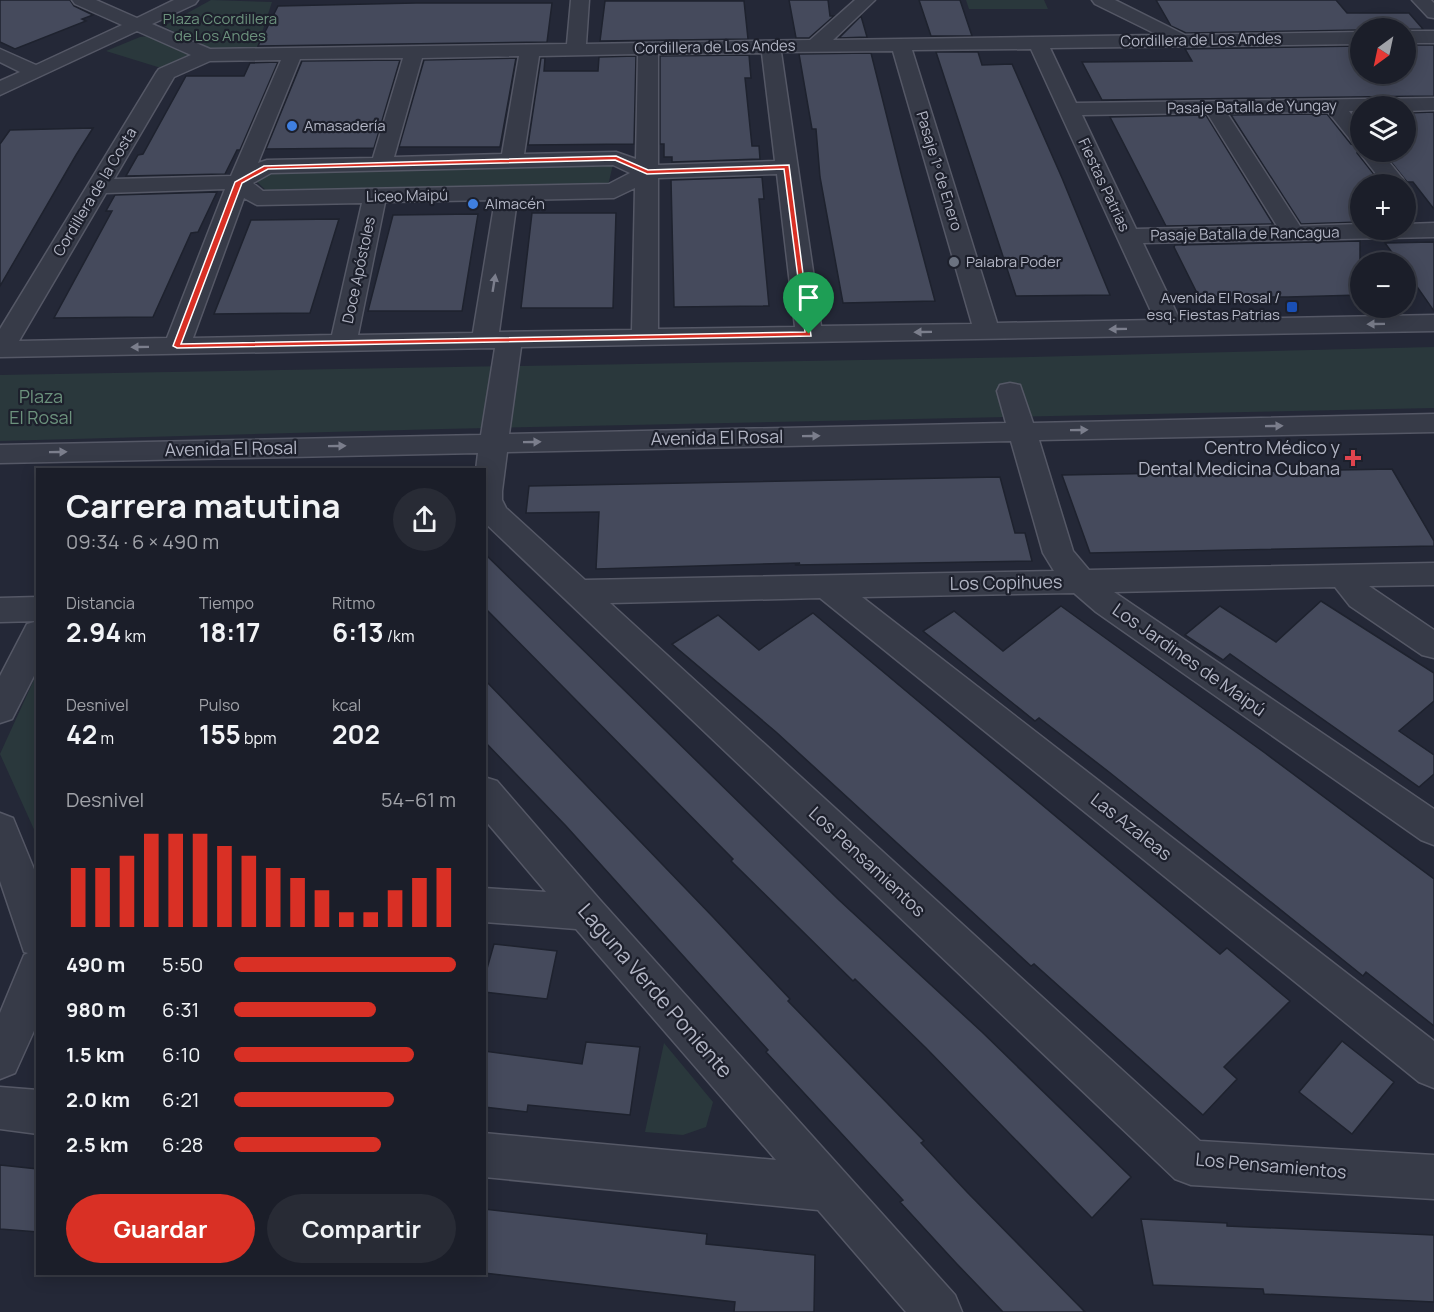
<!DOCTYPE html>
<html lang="es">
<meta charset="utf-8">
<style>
:root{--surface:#1b1e29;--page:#282b35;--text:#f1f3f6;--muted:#a0a2a8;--line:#393c46;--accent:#d93025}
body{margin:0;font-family:Manrope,sans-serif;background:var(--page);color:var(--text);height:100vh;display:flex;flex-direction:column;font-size:22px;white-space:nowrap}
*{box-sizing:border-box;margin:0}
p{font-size:20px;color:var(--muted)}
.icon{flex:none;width:33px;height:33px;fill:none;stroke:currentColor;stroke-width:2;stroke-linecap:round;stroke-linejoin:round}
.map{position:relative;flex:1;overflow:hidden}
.sheet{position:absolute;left:36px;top:468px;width:450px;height:807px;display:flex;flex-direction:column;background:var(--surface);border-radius:0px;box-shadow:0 3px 15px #0003,0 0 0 2px var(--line)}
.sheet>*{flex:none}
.needle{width:39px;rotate:213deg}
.fabs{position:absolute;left:1350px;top:18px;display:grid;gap:12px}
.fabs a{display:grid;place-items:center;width:66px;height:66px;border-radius:50%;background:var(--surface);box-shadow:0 3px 15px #0003,0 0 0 2px var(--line);font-size:30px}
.pin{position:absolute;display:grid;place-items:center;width:51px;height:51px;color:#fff;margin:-62px -26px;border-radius:50% 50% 50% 0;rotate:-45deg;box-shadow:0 0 6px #0007}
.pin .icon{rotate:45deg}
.round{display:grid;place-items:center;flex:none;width:63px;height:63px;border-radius:32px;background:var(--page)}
.head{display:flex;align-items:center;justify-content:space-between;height:102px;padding:0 30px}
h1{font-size:33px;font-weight:700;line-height:45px}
.stats{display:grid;grid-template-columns:repeat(3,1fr);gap:9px;height:102px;padding:6px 30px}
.stats div{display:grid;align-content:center}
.stats b{font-size:26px;font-weight:700}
.stats small{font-size:16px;font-weight:400}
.stats p{font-size:16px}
.chart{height:168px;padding:12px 30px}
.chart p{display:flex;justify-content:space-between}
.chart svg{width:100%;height:108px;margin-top:6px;stroke:var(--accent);stroke-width:6}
.action{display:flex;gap:12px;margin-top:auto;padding:12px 30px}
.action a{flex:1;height:69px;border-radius:36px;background:var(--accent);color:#fff;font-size:24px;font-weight:700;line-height:69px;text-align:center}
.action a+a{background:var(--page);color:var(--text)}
ul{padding:0 30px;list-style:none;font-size:20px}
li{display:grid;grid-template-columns:96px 72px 1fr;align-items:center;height:45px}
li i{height:15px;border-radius:8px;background:var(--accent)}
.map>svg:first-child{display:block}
.green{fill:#2a383c}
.building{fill:#454a5c;stroke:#1e222e;stroke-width:1.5}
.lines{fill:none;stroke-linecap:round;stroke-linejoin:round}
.minor-casing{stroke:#555866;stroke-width:3}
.minor{fill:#373b48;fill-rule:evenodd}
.oneway{fill:#7b7e8c}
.route{fill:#d93025;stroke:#fff;stroke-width:1.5;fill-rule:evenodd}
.shop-dot{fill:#3f7fe0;stroke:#1d202c;stroke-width:2}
.worship-dot{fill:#6b7280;stroke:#1d202c;stroke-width:2}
.transit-dot{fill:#1a4fb4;stroke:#1d202c;stroke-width:2}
.health-dot{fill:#e0444e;stroke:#1d202c;stroke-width:2}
.labels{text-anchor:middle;stroke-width:4.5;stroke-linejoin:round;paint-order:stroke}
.far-park-label{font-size:15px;fill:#6c927d;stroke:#1d202c}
.far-street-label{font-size:15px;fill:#b2b5c4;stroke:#1d202c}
.far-poi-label{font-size:15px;fill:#b2b5c4;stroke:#1d202c;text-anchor:start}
.park-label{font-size:18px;fill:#6c927d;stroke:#1d202c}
.street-label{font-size:18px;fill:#b2b5c4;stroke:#1d202c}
.poi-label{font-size:18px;fill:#b2b5c4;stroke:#1d202c;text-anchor:end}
.near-street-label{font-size:21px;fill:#b2b5c4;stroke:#1d202c}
</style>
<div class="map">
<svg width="1434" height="1312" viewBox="0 0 1434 1312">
<rect width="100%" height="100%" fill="#242837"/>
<path class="green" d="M211,0l61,2 -17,52h-42l-49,-28z
M966,0h78l4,9h-79z
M149,36l40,17 1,3 -29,12 -55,-17 34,-14z
M613,164l-5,22 -339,7 -13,-12 16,-9z
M1434,347v61l-991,21 -443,12v-66l1031,-18z
M37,673l1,163h-1l-37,-82z
M664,1043l49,59 -7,25 -23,8 -38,-3z"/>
<path class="building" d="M0,0h70l4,6 19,9 -11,4 4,2 -71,28 -15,-7z
M789,0h39l2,16h4l-25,22h-13z
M919,0h41l12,36h-41z
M1156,0h180l11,13h62l14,16 -237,4 -15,-7z
M605,1h139l4,38 -148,2z
M416,3h136l-5,39 -289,4 20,-40z
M861,16l6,21 -28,1z
M1406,45h28v51l-332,4 -20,-38 110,-1 -7,-12 175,-3v28h46z
M936,52h42l4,13 30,-1 50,114 48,117 -94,1z
M871,53l31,124 33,124 -92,2 -23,-126 -4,-48h-4l-13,-75z
M749,55l2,23h-6l7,68h7l1,13 -88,3v-5h-8v-13h-4v-88z
M636,56l-2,88 -106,1 13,-87h4l-1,13h54l1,-14z
M516,58l-16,89h-101l25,-87z
M400,60l-26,88 -108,1 36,-88z
M278,62l-38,88h-3l-12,24 -99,2 12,-21 5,-1 43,-78h58l6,-13z
M1434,112v97l-21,-27h-6l-24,-30h23v-39z
M1327,114l24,30 9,3 -3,6 23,29 -20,1v39l-59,2 -70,-109z
M1206,115l67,109 -107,2 -56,-109z
M93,128l-17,27 -76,131v-142l10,-14z
M762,177l2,22h-5l10,107 -95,1 -3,-127z
M217,192l-19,40 -7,1 -38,84 -99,1 58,-107h-6l9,-16z
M532,213h84l-3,95h-92z
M478,214l-16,97h-94l25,-96z
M339,219l-29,94 -96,1 37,-94z
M1360,241v54l-72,2h-89l-25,-50 1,-2z
M1434,242v69l-28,-40v-9h-7l-14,-19z
M1392,469l42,72v5l-344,7 -28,-78z
M1000,477l15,56h10l7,28 -237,4 5,-2 -204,6 3,-57 -73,1 3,-27z
M484,553l355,347 143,132 149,145 -39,41 -166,-170 -71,-69 -2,2 -122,-120 2,-2 -249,-252z
M1321,601l113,72v28l-35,30 35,24v19l-15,13 -189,-133 -7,6 -38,-25 35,-29 56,36z
M1061,606l204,147 169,126v147l-68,-54 -3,4 -254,-204 -70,-54 -4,3 -112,-90 31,-20 49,40z
M813,613l407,341 7,-6 63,53 -66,66 13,12 -34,36 -169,-151 -3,2 -255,-234 -104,-88 46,-29 41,35z
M484,679l229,238 77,82 -2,2 136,140 -3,2 46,49 118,120h-82l-47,-49 -56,-61 3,-2 -137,-148 2,-2 -202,-224 -82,-85z
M494,944l63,7 -10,48 -63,-7v-13z
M1342,1041l52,41 -42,52 -53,-42z
M586,1042l54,5 -10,68 -102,-10 -1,7 -43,-5v-56l98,13z
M0,1165l38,4v63l-38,-3z
M484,1209l223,25 -1,10 109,11 -1,57h-80l1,-10 -251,-29z
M1141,1219l86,4v3l207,9v67l-170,-8 -1,-5 -110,-4z"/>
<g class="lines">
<defs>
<path id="minor" d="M72,0h24l41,18 37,-18h24l-3,4 -43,20 58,25 357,-5 4,-44h18l-3,44 224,-4 45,-40h20l-42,40 325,-5 -63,-31 -3,-4h23l70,35 175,-3v12l-310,4 26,55 358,-5v12l-28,1v-5h-46v5h-11l11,15v19l-7,-2 -25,-31 -101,1 73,113 60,-2v6h46v-6l28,-1v14l-291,6 37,77 254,-5v16l-913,16 -12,87 497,-11 -9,-32 3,-6 10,-2 10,2 13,38 401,-9v18l-395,8 34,111 16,19 345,-7v22l-65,1 65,44v28l-12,-3 -72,-49 -15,-19 -221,5 320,217v36l-13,-5 -325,-228 -22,-19 -212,4 572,444v47l-15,-6 -599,-484 -210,5 590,538 234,14v44l-243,-14 -16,-6 -691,-657v-52h-8l2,-17 -478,10v-18l481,-10 14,-87 -495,9v-28l156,-256 3,-4 32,-14 -54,-24 -137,64v-14l20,-9 -20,-10v-13l36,16 86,-40 -47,-21zM1031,49l124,271 -158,3 -85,-273zM893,51l79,273 -151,2 -40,-274zM762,53l13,108 -117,4v-111zM638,54l-2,105 -20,-7 -92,2 15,-98zM519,56l-17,98 -108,3 28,-99zM403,58l-30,100 -106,2 -9,3 42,-104zM281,60l-50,116 -117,3 60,-102 36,-16zM1207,113l70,113 -141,3 -54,-114zM613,165l17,8 -21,11 -346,7 -10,-8 18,-10zM777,174l18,153 -137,2v-151zM635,188l-3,142 -133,2 18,-132 97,-2zM225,189l-58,149 -148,3 87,-148zM244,198l13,7 105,-2 -30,132 -139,3zM495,200l-22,133 -115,2 27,-133zM1011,441l32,112 11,18 -469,9 -79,-72 -4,-8v-9l5,-39z
M1412,0h19l3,3v15l-6,-1z
M1406,31h28v12h-28z
M1360,150l21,2 22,27 3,5v1l-22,-1 -25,-32z
M38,597v24l-38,1v-24z
M38,621v47l-26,51 -12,4v-47l27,-52z
M484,777l13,4 103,119 355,395 7,17h-56l-88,-102 -334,-33v-44l292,27 -200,-231 -92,-7v-34l62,4 -62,-73z
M0,813l13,5 25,61v143l-23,51 -15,6v-66l24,-58 4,-2 -4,-1 -24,-71z
M0,1087l38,3v44l-38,-5z"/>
</defs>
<use href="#minor" class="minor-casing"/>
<use href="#minor" class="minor"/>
</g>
<defs><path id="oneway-solid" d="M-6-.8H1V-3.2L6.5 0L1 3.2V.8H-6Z" transform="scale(1.5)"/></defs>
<g class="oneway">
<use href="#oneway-solid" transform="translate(494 283) rotate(-81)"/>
<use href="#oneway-solid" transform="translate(1376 324) rotate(179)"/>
<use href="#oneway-solid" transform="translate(1118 329) rotate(179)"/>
<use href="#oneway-solid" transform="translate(923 332) rotate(179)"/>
<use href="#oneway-solid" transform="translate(140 347) rotate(179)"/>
<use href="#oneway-solid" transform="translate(1274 426) rotate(-1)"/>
<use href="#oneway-solid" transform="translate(1079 430) rotate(-1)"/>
<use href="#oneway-solid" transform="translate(811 436) rotate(-1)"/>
<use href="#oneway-solid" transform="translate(532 442) rotate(-1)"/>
<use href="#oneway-solid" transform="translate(337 446) rotate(-1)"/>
<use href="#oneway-solid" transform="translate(58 452) rotate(-1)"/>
</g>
<path class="route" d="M616,156l32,14 141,-5 22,171 -634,12 -4,-2 62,-164 29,-16zM615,160l32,14 137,-5 21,163 -624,12 61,-161 26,-14z"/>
<g class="shop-dot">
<circle cx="292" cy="126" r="6"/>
<circle cx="473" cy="204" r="6"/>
</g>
<circle class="worship-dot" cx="954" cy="262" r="6"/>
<rect class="transit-dot" x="1286" y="301" width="12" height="12" rx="3"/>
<path class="health-dot" d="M1350 449h6v6h6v6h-6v6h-6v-6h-6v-6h6z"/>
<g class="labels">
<g class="far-park-label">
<text x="220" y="24">Plaza Ccordillera<tspan x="220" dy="17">de Los Andes</tspan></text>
</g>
<g class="far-street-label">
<text transform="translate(1201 40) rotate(-1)" y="5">Cordillera de Los Andes</text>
<text transform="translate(715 47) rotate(-1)" y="5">Cordillera de Los Andes</text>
<text transform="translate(1252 107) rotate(-1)" y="5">Pasaje Batalla de Yungay</text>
<text transform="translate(939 171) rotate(73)" y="5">Pasaje 1º de Enero</text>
<text transform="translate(1104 185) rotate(65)" y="5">Fiestas Patrias</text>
<text transform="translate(95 192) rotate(-59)" y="5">Cordillera de la Costa</text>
<text transform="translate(407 196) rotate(-1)" y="5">Liceo Maipú</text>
<text transform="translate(1245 234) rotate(-1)" y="5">Pasaje Batalla de Rancagua</text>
<text transform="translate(359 270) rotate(-78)" y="5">Doce Apóstoles</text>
</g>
<g class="far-poi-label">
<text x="304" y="131">Amasadería</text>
<text x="485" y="209">Almacén</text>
<text x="966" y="267">Palabra Poder</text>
<text x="1280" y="303" text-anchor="end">Avenida El Rosal /<tspan x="1280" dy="17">esq. Fiestas Patrias</tspan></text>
</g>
<g class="park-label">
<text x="41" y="403">Plaza<tspan x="41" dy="21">El Rosal</tspan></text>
</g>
<g class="street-label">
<text transform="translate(717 438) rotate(-1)" y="6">Avenida El Rosal</text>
<text transform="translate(231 449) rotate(-1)" y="6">Avenida El Rosal</text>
<text transform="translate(1006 583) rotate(-1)" y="6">Los Copihues</text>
<text transform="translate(1189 660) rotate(35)" y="6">Los Jardines de Maipú</text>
<text transform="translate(1131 827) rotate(38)" y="6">Las Azaleas</text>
<text transform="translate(867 862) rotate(43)" y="6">Los Pensamientos</text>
<text transform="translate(1271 1166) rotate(5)" y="6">Los Pensamientos</text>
</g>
<g class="poi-label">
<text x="1340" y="454">Centro Médico y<tspan x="1340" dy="21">Dental Medicina Cubana</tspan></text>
</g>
<g class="near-street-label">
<text transform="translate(655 991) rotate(49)" y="7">Laguna Verde Poniente</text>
</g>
</g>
</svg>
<div class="fabs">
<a><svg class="needle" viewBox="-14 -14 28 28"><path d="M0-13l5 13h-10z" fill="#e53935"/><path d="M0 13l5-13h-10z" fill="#a0a2a8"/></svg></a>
<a><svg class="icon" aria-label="layers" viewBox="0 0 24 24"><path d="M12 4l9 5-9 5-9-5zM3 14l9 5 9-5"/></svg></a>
<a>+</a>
<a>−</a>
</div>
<div class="pin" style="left:809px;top:334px;background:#1e9e55"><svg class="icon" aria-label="arrive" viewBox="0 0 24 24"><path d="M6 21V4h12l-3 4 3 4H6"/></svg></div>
<section class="sheet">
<div class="head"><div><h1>Carrera matutina</h1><p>09:34 · 6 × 490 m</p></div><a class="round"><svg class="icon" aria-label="share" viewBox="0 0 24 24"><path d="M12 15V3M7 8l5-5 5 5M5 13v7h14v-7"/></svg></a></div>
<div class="stats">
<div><p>Distancia</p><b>2.94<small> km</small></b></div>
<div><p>Tiempo</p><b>18:17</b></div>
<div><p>Ritmo</p><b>6:13<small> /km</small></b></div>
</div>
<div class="stats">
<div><p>Desnivel</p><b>42<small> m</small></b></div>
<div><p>Pulso</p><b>155<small> bpm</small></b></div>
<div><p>kcal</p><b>202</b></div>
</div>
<div class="chart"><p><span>Desnivel</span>54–61 m</p>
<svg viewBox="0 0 160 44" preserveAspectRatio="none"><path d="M5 44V20M15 44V20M25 44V15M35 44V6M45 44V6M55 44V6M65 44V11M75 44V15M85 44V20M95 44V24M105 44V29M115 44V38M125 44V38M135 44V29M145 44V24M155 44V20"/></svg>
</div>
<ul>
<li><b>490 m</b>5:50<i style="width:100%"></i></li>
<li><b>980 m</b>6:31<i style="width:64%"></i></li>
<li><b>1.5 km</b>6:10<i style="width:81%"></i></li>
<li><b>2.0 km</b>6:21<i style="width:72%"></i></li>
<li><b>2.5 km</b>6:28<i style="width:66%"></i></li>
</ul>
<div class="action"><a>Guardar</a><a>Compartir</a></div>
</section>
</div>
